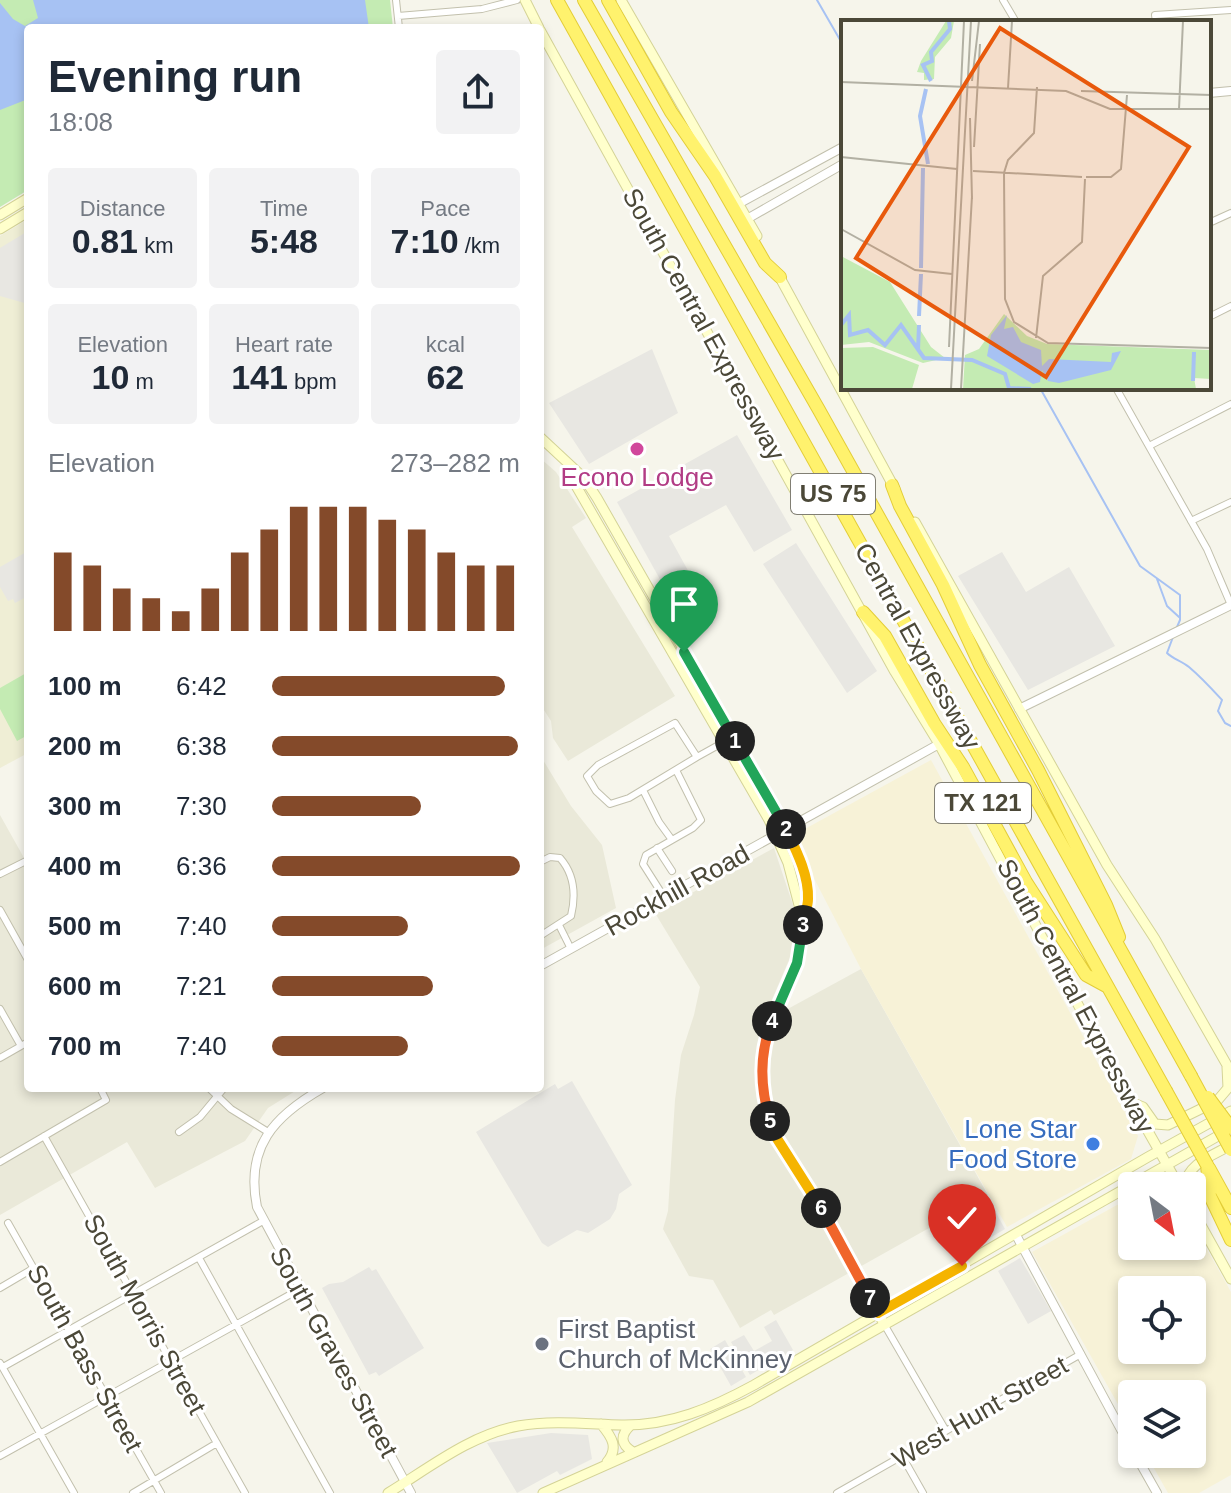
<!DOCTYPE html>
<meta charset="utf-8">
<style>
:root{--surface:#fff;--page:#f2f2f3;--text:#1f2937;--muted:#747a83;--accent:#844a2a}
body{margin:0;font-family:Arial,sans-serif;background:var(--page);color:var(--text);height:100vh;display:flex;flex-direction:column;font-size:30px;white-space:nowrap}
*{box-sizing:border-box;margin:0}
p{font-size:26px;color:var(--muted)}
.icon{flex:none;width:44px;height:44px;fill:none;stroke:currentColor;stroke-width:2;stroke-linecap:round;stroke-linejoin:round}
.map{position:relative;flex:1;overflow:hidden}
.sheet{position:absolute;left:24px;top:24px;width:520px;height:1068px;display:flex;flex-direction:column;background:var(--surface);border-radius:8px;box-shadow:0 4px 12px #0003}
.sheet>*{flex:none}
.needle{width:52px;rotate:148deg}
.controls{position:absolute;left:1118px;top:1172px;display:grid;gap:16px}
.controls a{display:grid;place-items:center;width:88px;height:88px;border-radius:8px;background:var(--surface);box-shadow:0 4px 12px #0003;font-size:40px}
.pin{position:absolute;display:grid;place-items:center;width:68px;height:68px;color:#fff;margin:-82px -34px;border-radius:50% 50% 50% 0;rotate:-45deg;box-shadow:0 0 8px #0007}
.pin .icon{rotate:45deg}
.km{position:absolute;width:40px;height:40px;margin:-20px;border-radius:50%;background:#222;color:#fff;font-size:22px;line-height:40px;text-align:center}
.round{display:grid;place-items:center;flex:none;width:84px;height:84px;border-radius:8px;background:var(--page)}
.head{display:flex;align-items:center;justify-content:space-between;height:136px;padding:0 24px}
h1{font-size:44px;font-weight:600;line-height:60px}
.stats{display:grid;grid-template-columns:repeat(3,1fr);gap:12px;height:136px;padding:8px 24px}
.stats div{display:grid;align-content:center;border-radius:8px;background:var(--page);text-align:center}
.stats b{font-size:34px;font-weight:600}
.stats small{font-size:22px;font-weight:400}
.stats p{font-size:22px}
.chart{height:224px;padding:16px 24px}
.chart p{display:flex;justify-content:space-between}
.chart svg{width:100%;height:144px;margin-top:8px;stroke:var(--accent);stroke-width:6}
ul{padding:0 24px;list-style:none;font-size:26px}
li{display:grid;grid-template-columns:128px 96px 1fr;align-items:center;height:60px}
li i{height:20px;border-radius:10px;background:var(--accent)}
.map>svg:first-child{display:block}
.residential{fill:#eae9d9}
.commercial{fill:#f7f2d7;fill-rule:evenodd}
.education{fill:#efeed5}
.green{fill:#c4ebb3}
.parking{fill:#e8e7e2}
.water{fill:#a7c2f3}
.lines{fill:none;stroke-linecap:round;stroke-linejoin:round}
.stream{stroke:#a7c2f3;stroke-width:2}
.minor-casing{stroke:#c2c0ad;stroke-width:8}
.tertiary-casing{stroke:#c2c0ad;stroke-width:10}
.secondary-casing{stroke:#d4d397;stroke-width:11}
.motorway-casing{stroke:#e3cd38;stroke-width:14}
.minor{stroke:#fff;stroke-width:6}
.tertiary{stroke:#fff;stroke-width:8}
.secondary{stroke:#ffc;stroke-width:9}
.motorway{stroke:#fff26d;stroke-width:12}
.motorway-bridge-casing{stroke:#e3cd38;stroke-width:14;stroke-linecap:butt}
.motorway-bridge{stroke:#fff26d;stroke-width:12}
.split-1-casing{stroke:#fff;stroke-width:16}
.split-2-casing{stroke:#fff;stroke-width:16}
.split-3-casing{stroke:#fff;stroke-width:16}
.split-4-casing{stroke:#fff;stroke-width:16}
.split-5-casing{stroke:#fff;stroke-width:16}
.split-6-casing{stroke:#fff;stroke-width:16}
.split-7-casing{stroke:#fff;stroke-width:16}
.split-8-casing{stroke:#fff;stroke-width:16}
.split-1{stroke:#22a559;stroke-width:10}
.split-2{stroke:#22a559;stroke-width:10}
.split-3{stroke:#f5b400;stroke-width:10}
.split-4{stroke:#22a559;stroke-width:10}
.split-5{stroke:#f0652b;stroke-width:10}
.split-6{stroke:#f5b400;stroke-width:10}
.split-7{stroke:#f0652b;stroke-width:10}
.split-8{stroke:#f5b400;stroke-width:10}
.hotel-dot{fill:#d1479c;stroke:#fff;stroke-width:3}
.shop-dot{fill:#3f7fe0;stroke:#fff;stroke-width:3}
.worship-dot{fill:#6b7280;stroke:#fff;stroke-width:3}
.labels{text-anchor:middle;stroke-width:6;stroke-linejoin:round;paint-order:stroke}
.shield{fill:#fff;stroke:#817f74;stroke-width:2}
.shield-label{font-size:24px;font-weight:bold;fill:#4b4838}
.street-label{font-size:26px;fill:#4b4838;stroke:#fff}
.hotel-label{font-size:26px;fill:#b23c85;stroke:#fff}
.shop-label{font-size:26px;fill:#366cbe;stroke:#fff;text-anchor:end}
.worship-label{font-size:26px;fill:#5b616d;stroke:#fff;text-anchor:start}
.inset-river{fill:none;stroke:#a7c2f3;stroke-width:4}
.inset-road{fill:none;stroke:#b2b0a3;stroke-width:2}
.view{fill:#e8590c;fill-opacity:0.15;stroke:#e8590c;stroke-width:4}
.inset-edge{fill:none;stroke:#4b4838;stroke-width:4}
</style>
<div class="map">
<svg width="1231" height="1493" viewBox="0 0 1231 1493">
<rect width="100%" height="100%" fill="#f6f5eb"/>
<path class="residential" d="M540,458l16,14 30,46 -14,9 103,169 -107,65 -15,-23 -2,-17 -11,-17z
M540,755l31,51 31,39 14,63 -76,42z
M0,815l28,50v223h272l-32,20 -23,33 -90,47 -28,-46 -127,73z
M774,848l19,57 2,41 -33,77 99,-54 127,226 -214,120 -3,-5 -31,18 -27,-48 -24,-4 -26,-47 5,-18 7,-111 6,-45 13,-40 6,-28 -45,-74z"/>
<path class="commercial" d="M931,760l207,376 -7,23 -124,68 -146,-258 -69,-133z
M1132,1200v46h60v-23l39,69v183l-32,18h-31l-22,-39h46v-60h-60v35l-100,-177 85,-47zM1132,1290h60v60h-60z"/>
<path class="education" d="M28,219v534l-28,15v-532z"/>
<path class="green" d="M0,0h390l3,28h-365v162l-28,17z
M28,672v63l-11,6 -17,-32v-21z"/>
<path class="parking" d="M28,231v73l-28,-8v-48z
M652,349l26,64 -89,51 -40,-61z
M737,435l55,95 -38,22 -28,-47 -57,31 33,60 -25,14 -60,-108z
M796,543l81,128 -30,22 -84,-129z
M28,551v45l-13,7 -2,-4 -5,2 -8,-14v-20z
M1002,552l24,40 43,-25 46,79 -87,44 -70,-114z
M572,1081l60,104 -13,9 -3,15 -6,10 -22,14 -11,-3 -29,17 -6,-4 -66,-111 79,-48 3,5z
M990,1202l15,27 -44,26 -16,-28 15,-8 9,15 21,-12 -9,-16z
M1020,1258l31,53 -23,13 -30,-53z
M369,1267l3,4 4,-2 48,79 -45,28 -3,-4 -7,3 -47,-87 7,-4 14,-2z
M776,1320l17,30 -43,25 -19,-33 13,-7 10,16 18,-10 -8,-14z
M725,1340l21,37 -15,9 -21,-37z
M551,1433l37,2 4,24 -32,16 -3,-4 -40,22 -30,-50z"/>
<path class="water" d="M33,0h332l4,28h-341v71l-28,11v-107l13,16 12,7 13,-8z"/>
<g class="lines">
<path class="stream" d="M817,0l26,45
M1040,388l100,178 40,29v25l-3,7
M1157,579l10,27 12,11
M1173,637l-6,16c6,6 15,8 22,14 13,11 22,21 33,33l-4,11 7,12 6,3"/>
<defs>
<path id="minor" d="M396,0l3,28
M1003,0l13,22
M398,16l84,-7 35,-9
M1156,22l-1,-7 76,-5
M1209,223l22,-10
M1209,317l22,-11
M1116,388l91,161 24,56
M1149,446l82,-42
M1191,521l40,-19
M697,757l-68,41 -19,6 -14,-13 -9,-15 11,-11 77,-42 22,34 27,-15
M643,790l16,32 13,18 21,-12 8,-8 -25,-50
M657,848l15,23
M540,862l10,-5 10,1c15,17 16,37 11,58l-31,20
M0,874l28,-14
M664,897l-21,-33 3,-9 26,-15
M0,910l28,50
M559,925l12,24
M0,1009l21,37
M0,1058l28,-16
M209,1088l22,21 37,23
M179,1132l21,-15 24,-29
M44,1136l201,357
M0,1162l106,-62 -6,-12
M8,1223l153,270
M199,1258l131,235
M0,1288l34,-20
M884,1324l62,107
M0,1363l74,130
M3,1367l260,-146
M0,1456l300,-167
M902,1456l21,37
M133,1493l84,-50
M837,1493l244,-139"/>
<path id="tertiary" d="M1209,93l22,-2
M738,204l105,-57
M747,219l96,-55
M1019,709l212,-104
M540,966l399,-222
M323,1088c-49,28 -78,59 -66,119l154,286
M1016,1235l116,215
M1135,1454l22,39"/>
<path id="secondary" d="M525,0l14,28
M621,0l136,236
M540,30l355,642 44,72 167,313 73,129
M0,215l28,-17
M0,229l28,-17
M778,274l117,215
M540,437l44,41 13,20 189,331c8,17 16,34 20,52 5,23 -6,78 -16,101 -13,31 -28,57 -29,92 -1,52 34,90 58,132 23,39 44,79 65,118
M569,466l6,18 194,336 19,43 11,42 5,7
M915,522l192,343 48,74 76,133
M1131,1102l12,5 12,17 13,1 49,-24 11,-13 -1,-21
M1185,1186c1,-22 29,-31 46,-41
M1192,1209l39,70
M601,1424c11,13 18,24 6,38
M631,1425c-11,10 -11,19 2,27
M388,1493c41,-25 82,-58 130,-67 34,-6 69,-2 103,-1 49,1 91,-17 133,-40l394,-228 83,-46
M543,1493l205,-91 477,-270"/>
<path id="motorway" d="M557,0l609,1091
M584,0l235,410 372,666
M608,0l63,112 44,64 50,87 15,14
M892,485l8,21 43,79 37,80 58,105 68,135 13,32
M863,612l22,24 49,87 29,44 63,115 60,93 22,12
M1207,1165l3,31 21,44
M1209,1168l22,40"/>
</defs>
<use href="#minor" class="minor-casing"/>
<use href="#tertiary" class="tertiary-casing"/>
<use href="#secondary" class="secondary-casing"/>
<use href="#motorway" class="motorway-casing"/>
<use href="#minor" class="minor"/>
<use href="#tertiary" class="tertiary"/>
<use href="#secondary" class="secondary"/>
<use href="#motorway" class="motorway"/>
<defs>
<path id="motorway-bridge" d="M1191,1076l40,74
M1166,1091l41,74
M1208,1097l23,31"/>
</defs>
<use href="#motorway-bridge" class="motorway-bridge-casing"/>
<use href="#motorway-bridge" class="motorway-bridge"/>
</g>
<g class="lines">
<defs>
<path id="split-1" d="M684,652l51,89"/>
<path id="split-2" d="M735,741l51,88"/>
<path id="split-3" d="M786,829c10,21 23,46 22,70 0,8 -4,17 -5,26"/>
<path id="split-4" d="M772,1021l25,-58 6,-38"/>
<path id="split-5" d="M770,1121c-10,-35 -11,-66 2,-100"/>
<path id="split-6" d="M770,1121l6,16 45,71"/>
<path id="split-7" d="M821,1208l49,90"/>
<path id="split-8" d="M870,1298l8,15 84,-47"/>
</defs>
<use href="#split-1" class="split-1-casing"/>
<use href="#split-2" class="split-2-casing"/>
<use href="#split-3" class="split-3-casing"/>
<use href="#split-4" class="split-4-casing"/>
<use href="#split-5" class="split-5-casing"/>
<use href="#split-6" class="split-6-casing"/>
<use href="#split-7" class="split-7-casing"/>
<use href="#split-8" class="split-8-casing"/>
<use href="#split-1" class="split-1"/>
<use href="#split-2" class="split-2"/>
<use href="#split-3" class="split-3"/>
<use href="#split-4" class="split-4"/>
<use href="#split-5" class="split-5"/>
<use href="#split-6" class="split-6"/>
<use href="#split-7" class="split-7"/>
<use href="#split-8" class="split-8"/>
</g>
<circle class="hotel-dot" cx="637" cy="449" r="8"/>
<circle class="shop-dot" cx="1093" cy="1144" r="8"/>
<circle class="worship-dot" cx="542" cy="1344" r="8"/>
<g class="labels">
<g class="shield">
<rect x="791" y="474" width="84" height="40" rx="6"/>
<rect x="935" y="783" width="96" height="40" rx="6"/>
</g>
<g class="shield-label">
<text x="833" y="502">US 75</text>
<text x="983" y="811">TX 121</text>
</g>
<g class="street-label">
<text transform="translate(704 324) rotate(61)" y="9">South Central Expressway</text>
<text transform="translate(918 646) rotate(61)" y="9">Central Expressway</text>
<text transform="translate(677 890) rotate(-29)" y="9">Rockhill Road</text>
<text transform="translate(1076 996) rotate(62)" y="9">South Central Expressway</text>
<text transform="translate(145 1314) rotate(61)" y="9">South Morris Street</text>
<text transform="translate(334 1352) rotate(61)" y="9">South Graves Street</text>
<text transform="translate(85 1358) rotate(61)" y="9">South Bass Street</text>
<text transform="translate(980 1412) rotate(-30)" y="9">West Hunt Street</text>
</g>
<g class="hotel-label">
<text x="637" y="486">Econo Lodge</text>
</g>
<g class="shop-label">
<text x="1077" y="1138">Lone Star<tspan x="1077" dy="30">Food Store</tspan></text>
</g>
<g class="worship-label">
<text x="558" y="1338">First Baptist<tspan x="558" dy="30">Church of McKinney</tspan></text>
</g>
</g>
<g transform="translate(841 20)">
<rect width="370" height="370" fill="#f6f5eb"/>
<path d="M105,1h8l-3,17 -16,19 -1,22 -10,1v-7l-7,-1 4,-11zM0,236l49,26 41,65 14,11 -22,5 -54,-21 -28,3zM163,294l23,22 20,8 164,6v29l-17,-1 2,11h-233l2,-34 14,-6zM32,327l46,18 -7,24h-71v-41z" fill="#c4ebb3"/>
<path d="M166,295l-3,14 9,-2 8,15 20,8 1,16 7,-7 62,3 1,-9 9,-2 -10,19 -52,13 -11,-2 -6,-11 -2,12 -7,2 -46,-28 4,-21z" fill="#a7c2f3"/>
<path class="inset-river" d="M90,61l-8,-16 9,-4 -1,-9 19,-23 -1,-8M85,69l-6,27 8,48M80,248l2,-100M78,296l2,-42M0,305l8,-10 1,20 18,-5 17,15 16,-20 23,33 48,2 33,14 4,14 22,1M77,330l1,-25M352,361l1,-29"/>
<path class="inset-road" d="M131,61l7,-60M0,62l225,9 44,18h101M196,67l-3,46 -26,27 -4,13 1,126 9,23 34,21 163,5M167,68l4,-67M240,71l130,4M338,89l4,-88M129,98l2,81M133,127l6,-103M0,137l116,12M132,151l109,6M245,157h25l10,-8 6,-74M0,209l74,41 37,4M195,318l7,-62 39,-34 3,-63M108,327l15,-326M110,369l20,-368M120,369l11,-193"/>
<path class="view" d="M159,8l189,119 -143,230 -190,-119z"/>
<rect width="370" height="370" class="inset-edge"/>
</g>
</svg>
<div class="controls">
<a><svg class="needle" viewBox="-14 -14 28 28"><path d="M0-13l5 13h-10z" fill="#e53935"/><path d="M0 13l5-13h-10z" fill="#747a83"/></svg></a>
<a><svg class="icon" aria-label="locate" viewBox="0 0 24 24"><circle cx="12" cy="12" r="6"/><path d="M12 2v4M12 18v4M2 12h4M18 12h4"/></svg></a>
<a><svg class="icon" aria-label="layers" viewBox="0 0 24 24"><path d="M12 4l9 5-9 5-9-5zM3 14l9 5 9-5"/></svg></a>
</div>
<div class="pin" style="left:684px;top:652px;background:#1e9e55"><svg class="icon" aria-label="arrive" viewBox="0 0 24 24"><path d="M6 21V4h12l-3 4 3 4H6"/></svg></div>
<div class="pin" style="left:962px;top:1266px;background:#d93025"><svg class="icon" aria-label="check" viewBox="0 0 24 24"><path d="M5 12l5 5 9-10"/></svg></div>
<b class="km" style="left:735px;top:741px">1</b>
<b class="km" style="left:786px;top:829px">2</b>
<b class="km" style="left:803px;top:925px">3</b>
<b class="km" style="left:772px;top:1021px">4</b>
<b class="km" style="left:770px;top:1121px">5</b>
<b class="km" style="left:821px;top:1208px">6</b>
<b class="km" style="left:870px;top:1298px">7</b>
<section class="sheet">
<div class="head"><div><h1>Evening run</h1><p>18:08</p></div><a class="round"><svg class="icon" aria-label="share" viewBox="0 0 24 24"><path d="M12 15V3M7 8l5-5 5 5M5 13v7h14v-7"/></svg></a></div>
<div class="stats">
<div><p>Distance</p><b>0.81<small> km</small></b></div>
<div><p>Time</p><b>5:48</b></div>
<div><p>Pace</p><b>7:10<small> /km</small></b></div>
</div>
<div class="stats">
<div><p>Elevation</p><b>10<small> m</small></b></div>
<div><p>Heart rate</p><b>141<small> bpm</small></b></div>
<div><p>kcal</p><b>62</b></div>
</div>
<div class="chart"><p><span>Elevation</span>273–282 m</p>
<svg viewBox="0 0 160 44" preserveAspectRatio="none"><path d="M5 44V20M15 44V24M25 44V31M35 44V34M45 44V38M55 44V31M65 44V20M75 44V13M85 44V6M95 44V6M105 44V6M115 44V10M125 44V13M135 44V20M145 44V24M155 44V24"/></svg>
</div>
<ul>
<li><b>100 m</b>6:42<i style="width:94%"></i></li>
<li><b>200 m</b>6:38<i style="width:99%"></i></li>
<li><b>300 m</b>7:30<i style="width:60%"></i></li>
<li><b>400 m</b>6:36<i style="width:100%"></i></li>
<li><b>500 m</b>7:40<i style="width:55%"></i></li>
<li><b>600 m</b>7:21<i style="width:65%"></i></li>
<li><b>700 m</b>7:40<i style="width:55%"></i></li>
</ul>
</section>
</div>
